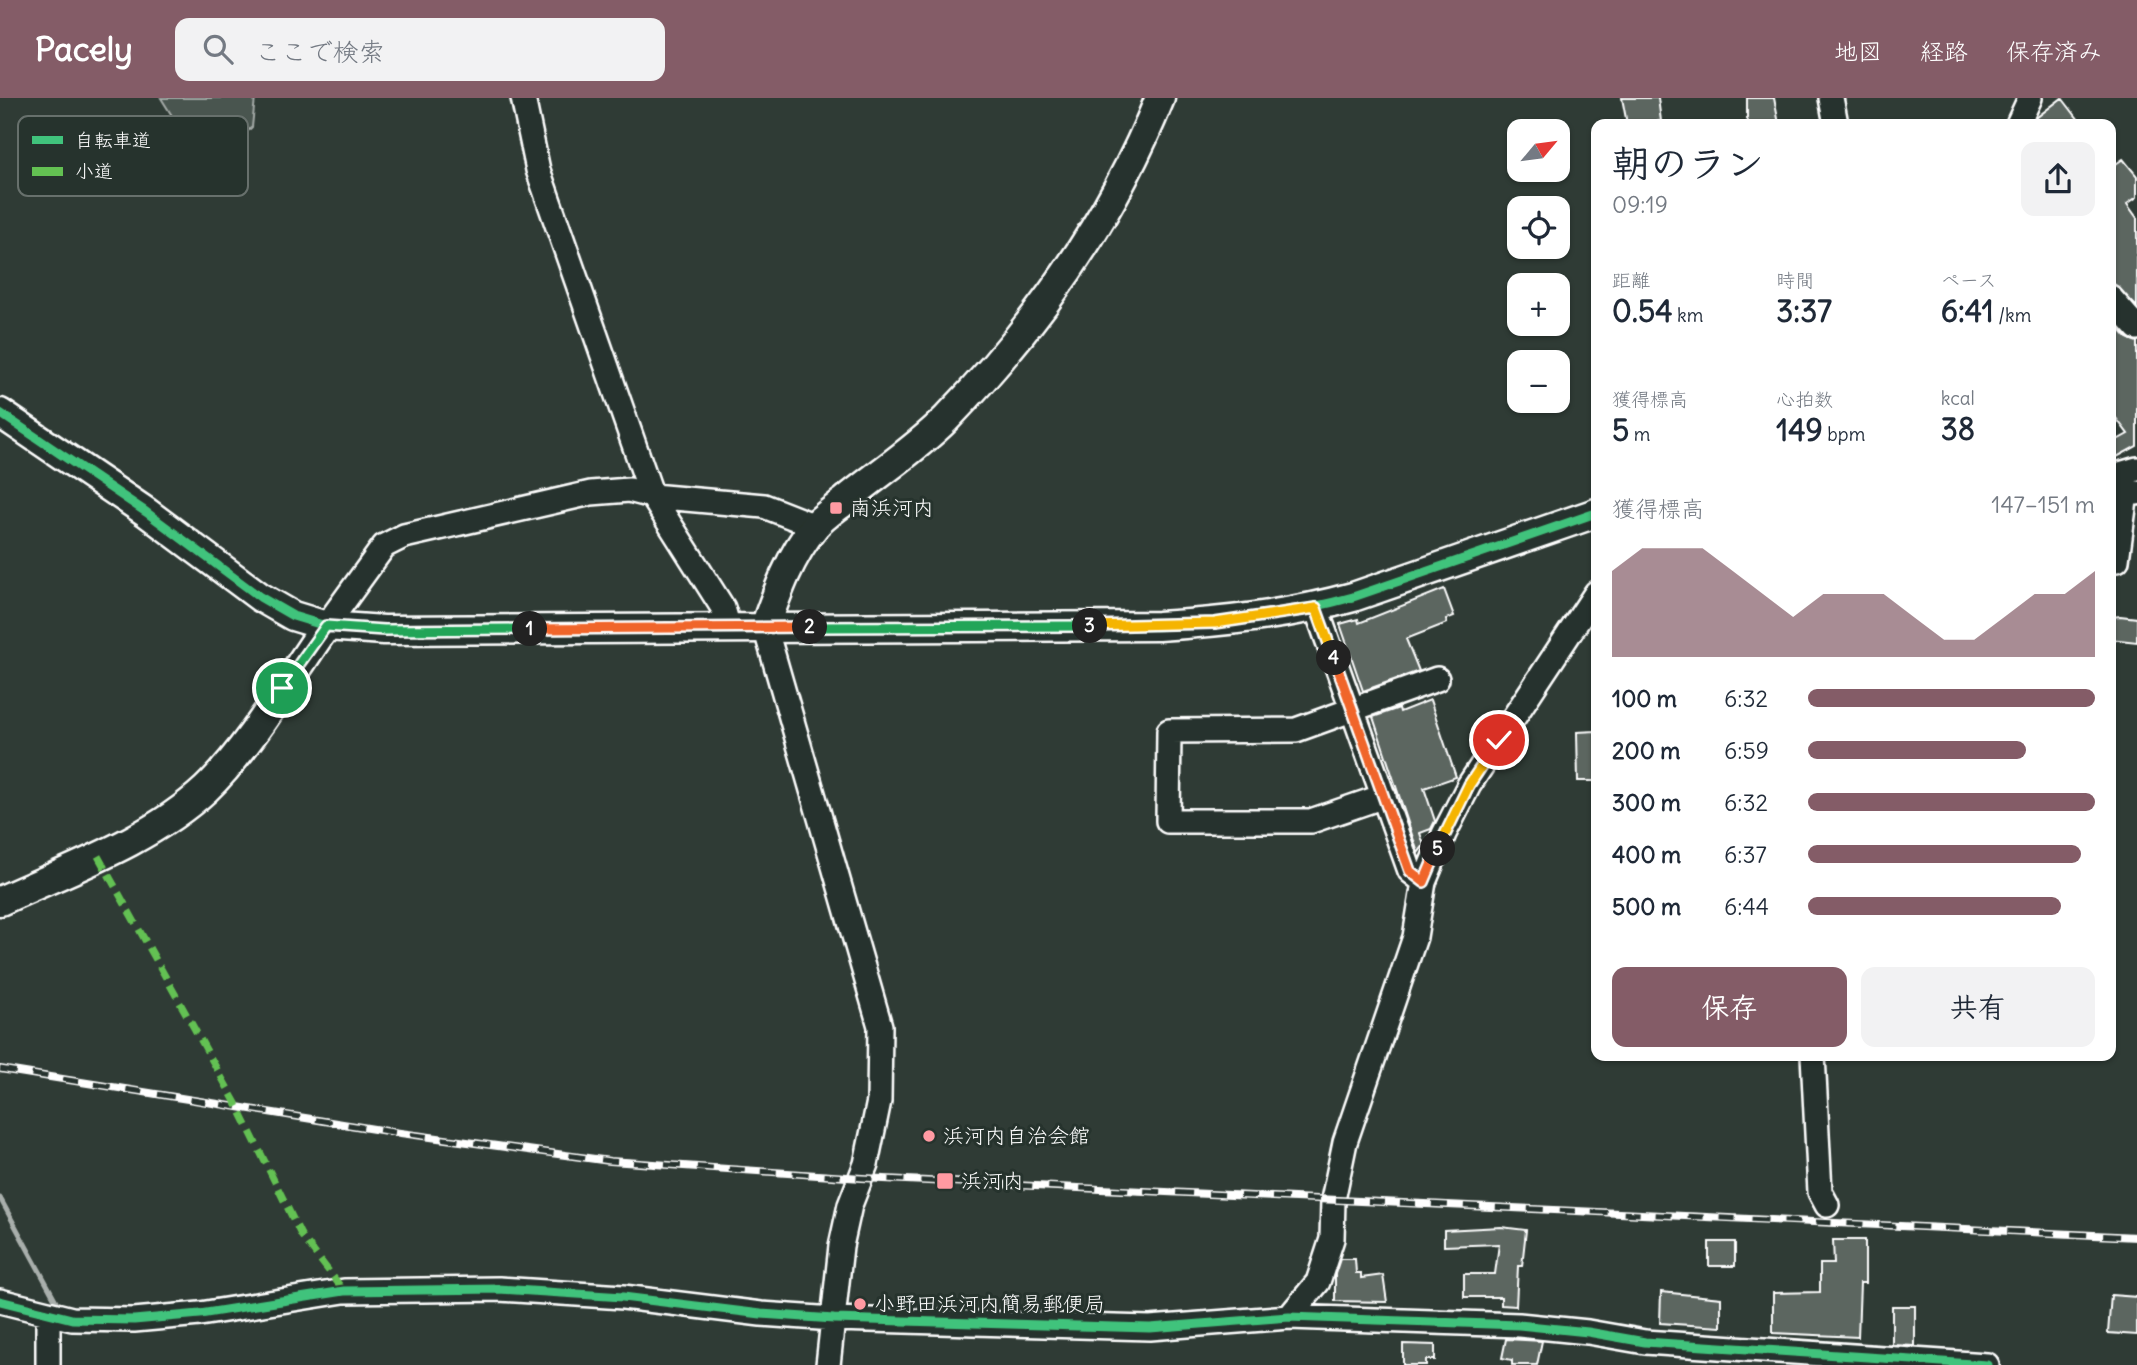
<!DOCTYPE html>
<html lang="ja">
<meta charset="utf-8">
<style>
:root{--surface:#fff;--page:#f2f2f3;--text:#1f2937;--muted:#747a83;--accent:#845c67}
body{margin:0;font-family:Delius,"Klee One",sans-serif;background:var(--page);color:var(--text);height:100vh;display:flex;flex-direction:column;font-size:26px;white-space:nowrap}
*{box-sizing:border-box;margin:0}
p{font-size:23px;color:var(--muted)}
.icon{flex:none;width:38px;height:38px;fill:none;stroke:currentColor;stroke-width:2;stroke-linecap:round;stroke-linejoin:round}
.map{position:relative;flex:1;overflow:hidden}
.sheet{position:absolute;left:1591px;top:21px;width:525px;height:942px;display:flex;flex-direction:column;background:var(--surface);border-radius:14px;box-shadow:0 2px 5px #0004}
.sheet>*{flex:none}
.needle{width:46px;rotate:61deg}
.tools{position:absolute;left:1507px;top:21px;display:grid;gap:14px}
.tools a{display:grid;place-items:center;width:63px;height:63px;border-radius:14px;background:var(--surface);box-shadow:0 2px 5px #0004;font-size:35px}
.pin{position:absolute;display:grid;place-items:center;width:60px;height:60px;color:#fff;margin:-30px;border:4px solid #fff;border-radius:50%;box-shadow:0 2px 7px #0007}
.km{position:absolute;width:35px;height:35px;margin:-18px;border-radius:50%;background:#222;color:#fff;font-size:19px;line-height:35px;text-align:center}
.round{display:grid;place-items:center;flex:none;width:74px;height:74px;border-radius:14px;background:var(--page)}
.headline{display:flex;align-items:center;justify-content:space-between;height:119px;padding:0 21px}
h1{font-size:38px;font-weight:700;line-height:52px}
.metrics{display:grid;grid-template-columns:repeat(3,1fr);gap:10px;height:119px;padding:7px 21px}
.metrics div{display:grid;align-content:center}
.metrics b{font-size:30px;font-weight:700}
.metrics small{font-size:19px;font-weight:400}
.metrics p{font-size:19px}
.chart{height:196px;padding:14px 21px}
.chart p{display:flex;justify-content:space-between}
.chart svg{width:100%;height:126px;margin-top:7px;fill:var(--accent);opacity:.7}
.primary-button{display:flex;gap:14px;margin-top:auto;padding:14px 21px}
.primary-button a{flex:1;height:80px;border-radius:14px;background:var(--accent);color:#fff;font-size:28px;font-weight:700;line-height:80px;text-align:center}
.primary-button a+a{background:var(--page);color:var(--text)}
ul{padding:0 21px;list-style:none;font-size:23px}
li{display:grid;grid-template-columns:112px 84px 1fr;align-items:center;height:52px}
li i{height:18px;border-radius:9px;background:var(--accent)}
header{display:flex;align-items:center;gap:42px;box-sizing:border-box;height:98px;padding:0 35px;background:var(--accent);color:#fff}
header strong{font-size:33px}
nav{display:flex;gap:38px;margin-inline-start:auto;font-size:24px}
.search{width:490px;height:63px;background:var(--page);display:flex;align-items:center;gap:18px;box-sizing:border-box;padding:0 24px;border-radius:14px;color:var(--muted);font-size:26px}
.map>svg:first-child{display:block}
.green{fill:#4a544f;stroke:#a4aaa7;stroke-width:2}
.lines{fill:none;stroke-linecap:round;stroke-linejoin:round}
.stream{stroke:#a9afac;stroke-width:5}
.building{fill:#5b6661;stroke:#fff;stroke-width:2}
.minor-casing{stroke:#fff;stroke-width:28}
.tertiary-casing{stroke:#fff;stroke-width:33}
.minor{stroke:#26332d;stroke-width:23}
.tertiary{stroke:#26332d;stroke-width:28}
.rail-casing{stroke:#fff;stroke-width:8}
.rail{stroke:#26332d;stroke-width:5;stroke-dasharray:16;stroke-linecap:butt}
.quiet{stroke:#63c152;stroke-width:7;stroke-dasharray:14 7;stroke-linecap:butt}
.cycleway-casing{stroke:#26332d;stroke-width:13}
.cycleway{stroke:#40c37c;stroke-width:9}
.split-1-casing{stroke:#fff;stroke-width:14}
.split-2-casing{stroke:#fff;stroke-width:14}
.split-3-casing{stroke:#fff;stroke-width:14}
.split-4-casing{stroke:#fff;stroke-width:14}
.split-5-casing{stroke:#fff;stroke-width:14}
.split-6-casing{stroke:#fff;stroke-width:14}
.split-1{stroke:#22a559;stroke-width:9}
.split-2{stroke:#f0652b;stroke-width:9}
.split-3{stroke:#22a559;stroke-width:9}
.split-4{stroke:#f5b400;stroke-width:9}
.split-5{stroke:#f0652b;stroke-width:9}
.split-6{stroke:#f5b400;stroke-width:9}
.poi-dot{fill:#ff9aa2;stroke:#26332d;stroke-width:2.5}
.labels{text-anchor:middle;stroke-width:6;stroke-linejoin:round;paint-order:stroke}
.poi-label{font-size:21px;fill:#fff;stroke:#26332d;text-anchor:start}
.key{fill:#26332d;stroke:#67706c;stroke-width:2}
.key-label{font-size:19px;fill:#fff}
</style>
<header>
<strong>Pacely</strong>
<div class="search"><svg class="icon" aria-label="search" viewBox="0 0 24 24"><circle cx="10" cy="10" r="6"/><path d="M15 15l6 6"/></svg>ここで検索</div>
<nav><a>地図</a><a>経路</a><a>保存済み</a></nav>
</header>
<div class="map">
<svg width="2137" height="1267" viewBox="0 0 2137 1267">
<rect width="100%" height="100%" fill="#2f3b35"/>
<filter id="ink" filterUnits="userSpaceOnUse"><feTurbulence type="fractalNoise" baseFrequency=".0143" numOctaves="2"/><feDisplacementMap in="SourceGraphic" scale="14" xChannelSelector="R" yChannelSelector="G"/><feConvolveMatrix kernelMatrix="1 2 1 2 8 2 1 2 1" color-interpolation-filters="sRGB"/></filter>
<g filter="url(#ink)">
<path class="green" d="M161,0h94l-3,29 -23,22 -38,-3z"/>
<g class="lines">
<path class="stream" d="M0,1100l56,103v6"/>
</g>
<path class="building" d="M1622,0h36l3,23 -34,3z
M1747,0h27l5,26h-32z
M2062,0l20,26h-49l3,-6z
M2123,61l14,17v21l-10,7 10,14v89l-27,-27v-112z
M2110,221l17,19 10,4v104l-22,12 -5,-14 18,-10 -18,-24z
M1444,491l10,27 -8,3 1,4 -41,16 13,32 -56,20 -23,-67 18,-5 1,4z
M2120,518l17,2v24l-27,-3 3,-22z
M1430,602l26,77 -32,11 11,33 -4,8 -11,4 4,12 -6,8 -45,-136 26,-9 1,4z
M1596,633v50h-18l-1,-49z
M1501,1129l25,3 -4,36h-4l-2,40 -15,-1v-8h-37v-23h31l4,-30 -55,2v-16z
M1833,1142h32v43h-5l-2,54 -85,-4v-40l47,-1v-28h14z
M1709,1144h26v24h-26z
M1340,1161h15l1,14h5v5l22,-3 4,27 -52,-1v-27z
M1661,1194l60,6v29l-61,-4z
M2111,1197l26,2v38l-29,-2z
M1892,1208h23v40l-23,-1z
M1506,1241l36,2 -5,24h-25v-5l-10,-2z
M1403,1246l32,1v15h-9v5h-23z"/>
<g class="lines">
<defs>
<path id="minor" d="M523,0l15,72 114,326 71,112 6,20
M1831,0l5,26
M2018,26l12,-26
M2110,199l27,31
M2110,375l20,19 7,1
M2110,379l27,-8
M2117,462l9,-67 4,-1
M1316,510l94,263 14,11
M326,528l58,-80 20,-10 187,-43 38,-3 23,6 112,10 51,20
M765,529l115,399 -1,75 -13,63 -16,41 -9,41 -13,119
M1384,698l-73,25h-143l1,-90 127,-1 141,-51
M1813,957l7,137 7,13
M0,1203l72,18 62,1 66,-6 144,-23 155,-2 124,8 138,17 73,5 316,9 139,-11 230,8 69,7 57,10 342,23
M48,1215v52
M1289,1219l29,-35 14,-43 1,-39 12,-58 70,-205 9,-55 20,-48 25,-49 127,-192"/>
<path id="tertiary" d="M0,315l146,99 114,85 33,19 33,10 58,4 774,-4c66,-4 131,-11 195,-29l243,-84
M765,529c12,-34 25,-71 49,-100 8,-10 22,-19 32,-27 33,-27 70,-51 100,-81 89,-92 166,-201 214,-321
M0,803c69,-32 149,-59 206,-112 44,-42 84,-112 120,-163"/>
</defs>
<use href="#minor" class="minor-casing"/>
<use href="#tertiary" class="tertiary-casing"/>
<use href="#minor" class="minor"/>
<use href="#tertiary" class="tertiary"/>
<defs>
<path id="rail" d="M0,971l393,63 217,29 252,17 1275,59"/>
</defs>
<use href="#rail" class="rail-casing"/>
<use href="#rail" class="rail"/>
<path class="quiet" d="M98,758l139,249 64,130 43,56"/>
<defs>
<path id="cycleway" d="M0,315l146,99 114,85 33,19 33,10 58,4 774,-4c66,-4 131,-11 195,-29l243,-84
M0,1203l72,18 62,1 66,-6 144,-23 155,-2 124,8 138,17 73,5 316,9 139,-11 230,8 69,7 57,10 342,23"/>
</defs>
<use href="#cycleway" class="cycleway-casing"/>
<use href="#cycleway" class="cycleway"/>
</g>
</g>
<g class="lines" filter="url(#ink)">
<defs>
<path id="split-1" d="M282,590l44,-62 58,4 146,-1"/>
<path id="split-2" d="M530,531l280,-2"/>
<path id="split-3" d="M810,529l280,-1"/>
<path id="split-4" d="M1090,528l125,-3 101,-15 18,50"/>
<path id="split-5" d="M1334,560l76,213 14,11 14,-33"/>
<path id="split-6" d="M1438,751l31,-64 30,-45"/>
</defs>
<use href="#split-1" class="split-1-casing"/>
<use href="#split-2" class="split-2-casing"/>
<use href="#split-3" class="split-3-casing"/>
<use href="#split-4" class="split-4-casing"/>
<use href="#split-5" class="split-5-casing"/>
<use href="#split-6" class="split-6-casing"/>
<use href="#split-1" class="split-1"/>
<use href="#split-2" class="split-2"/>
<use href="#split-3" class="split-3"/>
<use href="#split-4" class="split-4"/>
<use href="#split-5" class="split-5"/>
<use href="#split-6" class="split-6"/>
</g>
<g class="poi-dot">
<rect x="829" y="403" width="14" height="14" rx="3.5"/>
<circle cx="929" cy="1038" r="7"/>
<rect x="936" y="1074" width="18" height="18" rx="3.5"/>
<circle cx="860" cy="1206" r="7"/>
</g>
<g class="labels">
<g class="poi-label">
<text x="850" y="417">南浜河内</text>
<text x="943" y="1045">浜河内自治会館</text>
<text x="961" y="1090">浜河内</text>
<text x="874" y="1213">小野田浜河内簡易郵便局</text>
</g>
</g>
<rect x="18" y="18" width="230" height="80" rx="10" class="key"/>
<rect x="32" y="38" width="31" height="8" fill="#40c37c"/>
<rect x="32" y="69" width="31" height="9" fill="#63c152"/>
<g class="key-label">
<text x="75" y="49">自転車道</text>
<text x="75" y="80">小道</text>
</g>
</svg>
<div class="tools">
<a><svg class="needle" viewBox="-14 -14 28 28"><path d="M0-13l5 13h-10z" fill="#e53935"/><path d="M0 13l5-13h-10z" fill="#747a83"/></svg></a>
<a><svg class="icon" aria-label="locate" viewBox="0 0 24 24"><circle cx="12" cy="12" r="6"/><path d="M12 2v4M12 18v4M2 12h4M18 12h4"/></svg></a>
<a>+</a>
<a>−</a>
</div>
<div class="pin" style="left:282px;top:590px;background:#1e9e55"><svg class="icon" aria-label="arrive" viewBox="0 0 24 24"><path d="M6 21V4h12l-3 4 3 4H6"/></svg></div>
<div class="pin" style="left:1499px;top:642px;background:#d93025"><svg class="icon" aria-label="check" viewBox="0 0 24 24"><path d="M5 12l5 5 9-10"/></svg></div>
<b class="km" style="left:530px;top:531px">1</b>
<b class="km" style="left:810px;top:529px">2</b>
<b class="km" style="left:1090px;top:528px">3</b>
<b class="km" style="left:1334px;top:560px">4</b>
<b class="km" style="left:1438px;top:751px">5</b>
<section class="sheet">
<div class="headline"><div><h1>朝のラン</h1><p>09:19</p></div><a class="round"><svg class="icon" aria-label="share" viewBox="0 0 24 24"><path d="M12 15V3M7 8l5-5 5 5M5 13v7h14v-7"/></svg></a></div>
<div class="metrics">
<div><p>距離</p><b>0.54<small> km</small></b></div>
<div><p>時間</p><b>3:37</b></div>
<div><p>ペース</p><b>6:41<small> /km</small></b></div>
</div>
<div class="metrics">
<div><p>獲得標高</p><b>5<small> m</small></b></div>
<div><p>心拍数</p><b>149<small> bpm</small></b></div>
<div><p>kcal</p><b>38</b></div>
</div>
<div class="chart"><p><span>獲得標高</span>147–151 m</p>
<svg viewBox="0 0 160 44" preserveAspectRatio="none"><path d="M0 44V14L10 6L20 6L30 6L40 14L50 22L60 30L70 22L80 22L90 22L100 30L110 38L120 38L130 30L140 22L150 22L160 14V44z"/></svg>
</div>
<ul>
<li><b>100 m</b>6:32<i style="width:100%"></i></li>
<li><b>200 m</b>6:59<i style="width:76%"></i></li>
<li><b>300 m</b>6:32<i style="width:100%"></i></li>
<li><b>400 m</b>6:37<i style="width:95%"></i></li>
<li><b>500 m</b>6:44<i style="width:88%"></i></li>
</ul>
<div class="primary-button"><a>保存</a><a>共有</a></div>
</section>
</div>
